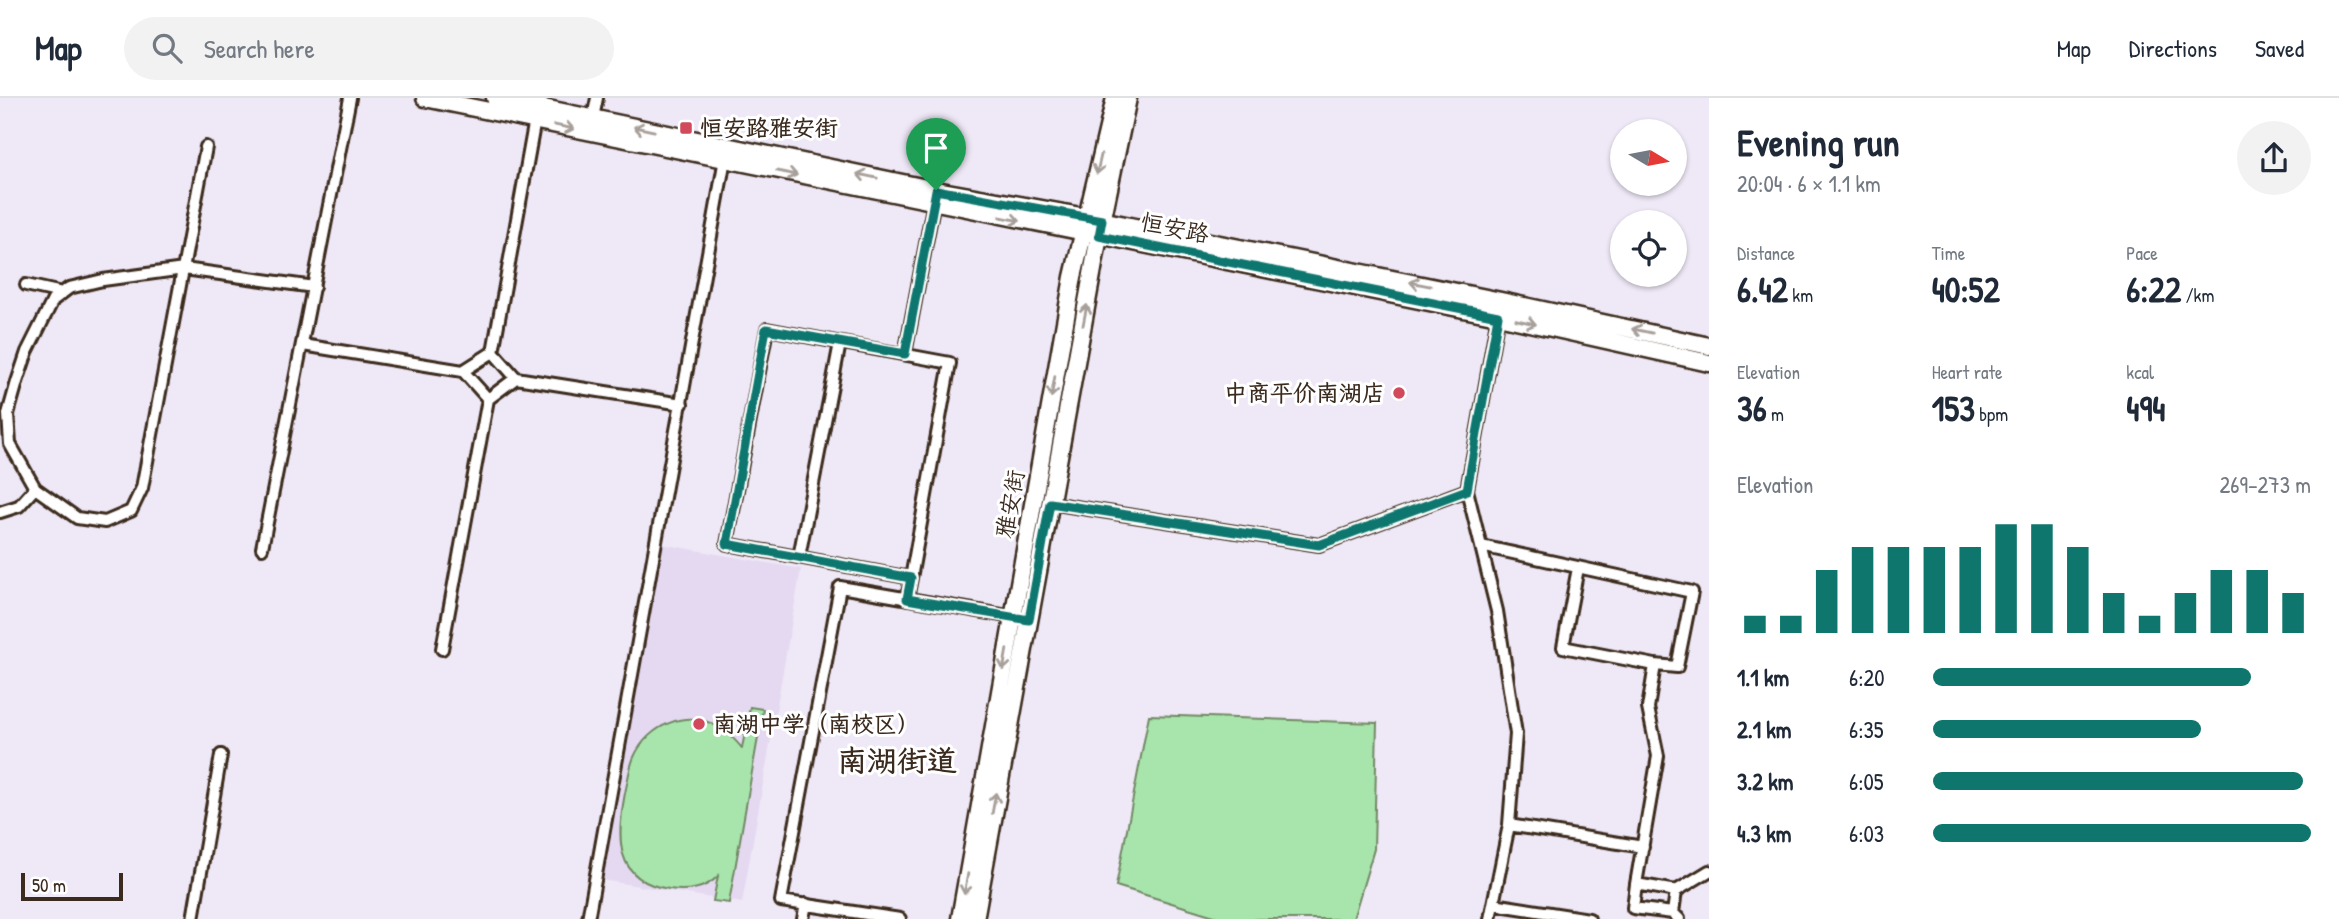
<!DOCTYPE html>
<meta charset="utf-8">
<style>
:root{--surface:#fff;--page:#f2f2f3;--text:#1f2937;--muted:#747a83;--line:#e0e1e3;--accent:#0f766e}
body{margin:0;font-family:"Patrick Hand","LXGW WenKai TC",sans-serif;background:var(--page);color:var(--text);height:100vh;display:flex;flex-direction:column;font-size:26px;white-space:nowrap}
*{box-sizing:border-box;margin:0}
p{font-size:23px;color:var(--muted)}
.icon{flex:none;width:38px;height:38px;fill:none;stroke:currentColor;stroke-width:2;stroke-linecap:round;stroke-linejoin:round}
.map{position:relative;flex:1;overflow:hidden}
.sheet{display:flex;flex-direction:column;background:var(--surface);width:630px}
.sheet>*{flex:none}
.needle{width:46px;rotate:100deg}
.buttons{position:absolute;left:1610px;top:21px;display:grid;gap:14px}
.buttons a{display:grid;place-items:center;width:77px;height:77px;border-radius:50%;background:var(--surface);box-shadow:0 2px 5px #0004;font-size:35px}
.scale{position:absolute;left:21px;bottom:18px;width:102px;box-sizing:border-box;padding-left:7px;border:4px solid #3b2a1e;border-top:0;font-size:19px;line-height:24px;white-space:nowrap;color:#3b2a1e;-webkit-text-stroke:5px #fff;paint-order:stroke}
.pin{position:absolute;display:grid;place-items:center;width:60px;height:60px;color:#fff;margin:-72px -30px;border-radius:50% 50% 50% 0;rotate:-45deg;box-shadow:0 0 7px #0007}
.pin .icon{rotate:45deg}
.round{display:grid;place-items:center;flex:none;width:74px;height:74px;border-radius:37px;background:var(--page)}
.overview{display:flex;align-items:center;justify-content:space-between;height:119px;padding:0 28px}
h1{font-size:38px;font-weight:700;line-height:52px}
.figures{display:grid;grid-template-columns:repeat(3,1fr);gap:10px;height:119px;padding:7px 28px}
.figures div{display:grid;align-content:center}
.figures b{font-size:35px;font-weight:700}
.figures small{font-size:19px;font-weight:400}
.figures p{font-size:19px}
.chart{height:196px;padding:14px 28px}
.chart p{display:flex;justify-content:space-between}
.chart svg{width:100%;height:126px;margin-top:7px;stroke:var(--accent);stroke-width:6}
ul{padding:0 28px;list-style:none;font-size:23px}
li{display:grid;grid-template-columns:112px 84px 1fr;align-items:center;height:52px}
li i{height:18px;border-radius:9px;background:var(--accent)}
header{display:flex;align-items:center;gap:42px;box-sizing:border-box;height:98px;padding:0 35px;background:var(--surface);border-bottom:2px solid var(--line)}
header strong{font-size:33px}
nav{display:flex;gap:38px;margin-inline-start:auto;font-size:24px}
.search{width:490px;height:63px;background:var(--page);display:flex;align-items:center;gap:18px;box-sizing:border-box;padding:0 24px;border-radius:38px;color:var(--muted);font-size:26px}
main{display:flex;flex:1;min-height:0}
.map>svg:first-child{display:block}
.built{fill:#e4d9f1}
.green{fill:#a8e5ac;stroke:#728865;stroke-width:2}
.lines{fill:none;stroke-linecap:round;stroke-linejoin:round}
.minor-casing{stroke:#3b2a1e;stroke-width:16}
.secondary-casing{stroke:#3b2a1e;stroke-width:21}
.minor{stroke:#fff;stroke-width:10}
.secondary{stroke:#fff;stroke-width:16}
.oneway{stroke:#a79f9a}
.route-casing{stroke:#fff;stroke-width:14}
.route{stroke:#0f766e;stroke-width:9}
.poi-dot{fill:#d1495b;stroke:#fff;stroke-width:2.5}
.labels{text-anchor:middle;stroke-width:6;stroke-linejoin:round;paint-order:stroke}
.poi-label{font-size:23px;font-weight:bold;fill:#3b2a1e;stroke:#fff;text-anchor:start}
.street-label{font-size:23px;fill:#3b2a1e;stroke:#fff}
.district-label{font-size:30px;font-weight:bold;fill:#3b2a1e;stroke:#fff}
</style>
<header>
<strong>Map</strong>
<div class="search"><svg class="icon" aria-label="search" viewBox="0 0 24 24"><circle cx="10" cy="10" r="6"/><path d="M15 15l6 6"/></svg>Search here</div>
<nav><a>Map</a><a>Directions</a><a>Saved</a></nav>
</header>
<main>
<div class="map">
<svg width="1709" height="821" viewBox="0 0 1709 821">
<rect width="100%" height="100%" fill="#efe9f7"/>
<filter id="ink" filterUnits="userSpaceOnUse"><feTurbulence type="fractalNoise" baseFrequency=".0143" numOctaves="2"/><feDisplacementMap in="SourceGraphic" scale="14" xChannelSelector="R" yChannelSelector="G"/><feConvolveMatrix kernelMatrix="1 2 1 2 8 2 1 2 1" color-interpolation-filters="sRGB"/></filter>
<g filter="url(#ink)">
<path class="built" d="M656,445l145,26 -59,334 -146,-24z"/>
<path class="green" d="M750,609l13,2 -34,194 -16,-2 5,-25c-12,13 -31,16 -49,13 -56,-8 -52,-53 -44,-96 3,-12 4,-25 9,-36 14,-32 53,-49 84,-30 10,5 17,13 24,21z
M1149,617l228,8 -3,126 -21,70h-129l-108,-33z"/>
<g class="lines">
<defs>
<path id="minor" d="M592,25l5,-25
M206,49l-64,341 -11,23 -26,11 -28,-4 -42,-30 -25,-44 -2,-30 9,-32 10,-30 26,-52 16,-12 34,-8 81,-11 130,18
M26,187l36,8
M303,247l160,26 25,28
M493,254l23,26 166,26
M905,256l30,-158
M463,273l30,-19 43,-238
M1050,405l269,42 148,-55
M0,414l19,-6 16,-18
M1481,448l211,46 -15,75 -22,-2 -7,43 10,48 -22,128
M262,450l88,-450
M799,459l41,-214
M1578,470l-15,79 92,18
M907,501l4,-21 39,-215 -183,-34 -40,215 184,34
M442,551l46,-250 28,-21
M1509,727l134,22
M1493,806l96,15
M1673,815l-40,-5 3,-24 40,7
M193,821l28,-164
M588,821l138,-766
M803,821l3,-15
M900,821l-119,-18 59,-314 179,31
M1490,821l19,-94 7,-91 -19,-123 -30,-121 32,-180
M1679,821l-6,-6 3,-22 33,-20"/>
<path id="secondary" d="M425,0l1073,218 211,47
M495,0l441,92 150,27 415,84 208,45
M960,821l113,-642 42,-179
M975,821l124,-683 29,-138"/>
</defs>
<use href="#minor" class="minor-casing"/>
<use href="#secondary" class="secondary-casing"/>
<use href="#minor" class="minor"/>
<use href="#secondary" class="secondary"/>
</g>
<defs><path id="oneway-shaft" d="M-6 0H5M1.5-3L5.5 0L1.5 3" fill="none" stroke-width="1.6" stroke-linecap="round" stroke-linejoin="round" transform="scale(1.75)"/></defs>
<g class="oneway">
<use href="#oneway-shaft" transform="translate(564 29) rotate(11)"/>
<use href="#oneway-shaft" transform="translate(644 31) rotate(-168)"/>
<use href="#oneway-shaft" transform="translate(1099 66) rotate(103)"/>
<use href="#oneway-shaft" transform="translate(787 75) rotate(12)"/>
<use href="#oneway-shaft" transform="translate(867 78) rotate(-168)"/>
<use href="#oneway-shaft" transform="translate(1010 121) rotate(11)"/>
<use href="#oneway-shaft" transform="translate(1420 186) rotate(-169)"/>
<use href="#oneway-shaft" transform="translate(1085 217) rotate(-79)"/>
<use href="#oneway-shaft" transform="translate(1526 224) rotate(13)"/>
<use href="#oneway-shaft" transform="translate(1642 233) rotate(-168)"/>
<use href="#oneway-shaft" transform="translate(1053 289) rotate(100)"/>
<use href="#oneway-shaft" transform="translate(1005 562) rotate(100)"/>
<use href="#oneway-shaft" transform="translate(994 705) rotate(-80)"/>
<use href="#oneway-shaft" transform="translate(966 786) rotate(100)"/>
</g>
</g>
<g class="lines" filter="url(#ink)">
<defs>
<path id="route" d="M936,92l166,30 -3,16 399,80 -31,174 -148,55 -269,-42 -21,117 -122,-21 4,-21 -184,-34 39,-215 139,25z"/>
</defs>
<use href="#route" class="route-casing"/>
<use href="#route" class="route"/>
</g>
<g class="poi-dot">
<rect x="679" y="23" width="14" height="14" rx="3.5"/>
<circle cx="1399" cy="295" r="7"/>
<circle cx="699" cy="626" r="7"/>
</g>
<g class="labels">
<g class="poi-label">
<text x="700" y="38">恒安路雅安街</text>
<text x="1385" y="303" text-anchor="end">中商平价南湖店</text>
<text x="713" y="634">南湖中学（南校区）</text>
</g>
<g class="street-label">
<text transform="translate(1175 130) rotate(11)" y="8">恒安路</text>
<text transform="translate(1010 406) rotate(-80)" y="8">雅安街</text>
</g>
<g class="district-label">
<text x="897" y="673">南湖街道</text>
</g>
</g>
</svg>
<div class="buttons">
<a><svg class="needle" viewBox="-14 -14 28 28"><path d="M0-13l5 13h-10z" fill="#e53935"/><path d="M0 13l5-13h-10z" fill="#747a83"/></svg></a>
<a><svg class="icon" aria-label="locate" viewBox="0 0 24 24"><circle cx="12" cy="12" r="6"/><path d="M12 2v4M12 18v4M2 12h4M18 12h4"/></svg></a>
</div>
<div class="scale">50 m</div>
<div class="pin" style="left:936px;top:92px;background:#1e9e55"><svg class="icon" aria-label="arrive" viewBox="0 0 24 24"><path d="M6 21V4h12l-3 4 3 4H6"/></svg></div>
</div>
<section class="sheet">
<div class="overview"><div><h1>Evening run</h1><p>20:04 · 6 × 1.1 km</p></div><a class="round"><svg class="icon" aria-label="share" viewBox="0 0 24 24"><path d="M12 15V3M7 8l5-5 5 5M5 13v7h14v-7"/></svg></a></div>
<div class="figures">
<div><p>Distance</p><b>6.42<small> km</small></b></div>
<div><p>Time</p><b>40:52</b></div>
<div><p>Pace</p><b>6:22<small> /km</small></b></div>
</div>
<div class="figures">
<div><p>Elevation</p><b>36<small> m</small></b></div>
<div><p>Heart rate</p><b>153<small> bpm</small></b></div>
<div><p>kcal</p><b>494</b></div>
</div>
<div class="chart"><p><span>Elevation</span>269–273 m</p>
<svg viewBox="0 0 160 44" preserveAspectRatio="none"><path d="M5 44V38M15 44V38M25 44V22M35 44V14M45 44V14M55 44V14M65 44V14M75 44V6M85 44V6M95 44V14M105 44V30M115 44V38M125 44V30M135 44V22M145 44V22M155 44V30"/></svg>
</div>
<ul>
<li><b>1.1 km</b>6:20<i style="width:84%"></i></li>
<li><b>2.1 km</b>6:35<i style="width:71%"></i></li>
<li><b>3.2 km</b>6:05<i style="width:98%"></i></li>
<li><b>4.3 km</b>6:03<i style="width:100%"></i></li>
</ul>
</section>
</main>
